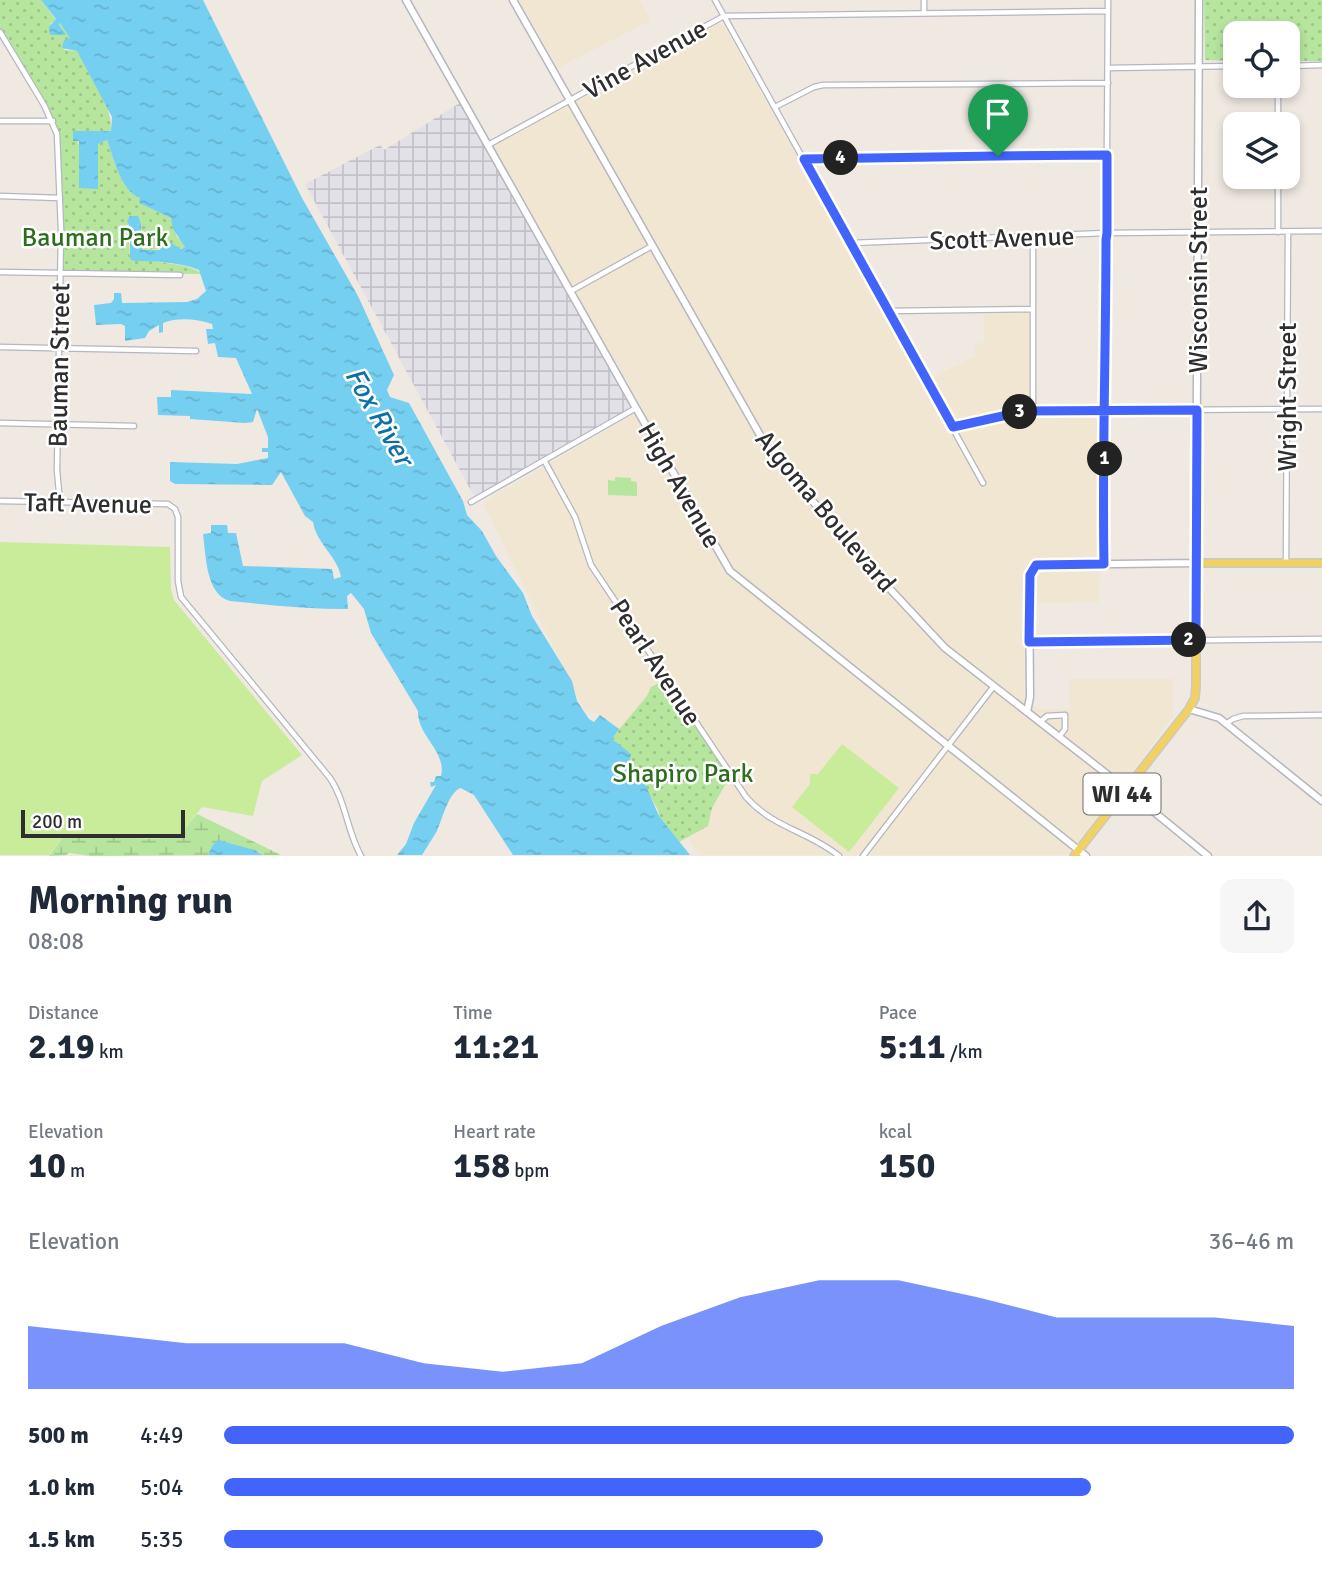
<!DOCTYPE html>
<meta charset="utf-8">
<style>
:root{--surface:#fff;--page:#f6f6f7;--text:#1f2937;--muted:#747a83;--accent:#4264fb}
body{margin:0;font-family:Signika,sans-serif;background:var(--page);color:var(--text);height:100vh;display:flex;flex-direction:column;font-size:26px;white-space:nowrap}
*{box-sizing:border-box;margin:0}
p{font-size:23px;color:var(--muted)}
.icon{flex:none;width:38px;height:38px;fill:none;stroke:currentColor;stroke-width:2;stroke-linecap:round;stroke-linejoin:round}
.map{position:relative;height:856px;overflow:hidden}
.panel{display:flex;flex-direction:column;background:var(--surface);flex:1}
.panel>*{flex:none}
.tools{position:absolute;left:1223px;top:21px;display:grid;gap:14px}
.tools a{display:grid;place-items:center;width:77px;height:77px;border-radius:14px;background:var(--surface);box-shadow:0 4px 10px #0003;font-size:35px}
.scale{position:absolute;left:21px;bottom:18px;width:164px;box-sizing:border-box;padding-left:7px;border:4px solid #2e2e2e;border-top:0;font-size:19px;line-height:24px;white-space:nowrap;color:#2e2e2e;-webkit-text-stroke:5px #fff;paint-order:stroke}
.pin{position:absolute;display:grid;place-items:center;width:60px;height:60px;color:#fff;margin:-72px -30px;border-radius:50% 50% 50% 0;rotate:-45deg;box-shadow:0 0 7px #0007}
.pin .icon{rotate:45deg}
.km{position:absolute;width:35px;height:35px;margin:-18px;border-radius:50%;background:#222;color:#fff;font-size:19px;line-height:35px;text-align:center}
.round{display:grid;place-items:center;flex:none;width:74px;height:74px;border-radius:14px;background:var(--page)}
.summary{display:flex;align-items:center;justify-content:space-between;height:119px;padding:0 28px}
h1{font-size:38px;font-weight:700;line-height:52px}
.metrics{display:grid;grid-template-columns:repeat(3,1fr);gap:10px;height:119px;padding:7px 28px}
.metrics div{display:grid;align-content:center}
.metrics b{font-size:35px;font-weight:700}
.metrics small{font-size:19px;font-weight:400}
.metrics p{font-size:19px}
.chart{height:196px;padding:14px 28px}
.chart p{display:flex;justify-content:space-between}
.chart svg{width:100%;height:126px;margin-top:7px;fill:var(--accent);opacity:.7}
ul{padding:0 28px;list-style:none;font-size:23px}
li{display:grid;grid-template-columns:112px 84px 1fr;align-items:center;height:52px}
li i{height:18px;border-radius:9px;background:var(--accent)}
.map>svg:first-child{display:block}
.industrial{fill:url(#industrial-grid)}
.education{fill:#f0e6d1}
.wetland{fill:url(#wetland-marsh)}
.park{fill:url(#park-dots)}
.garden{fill:#b6e59e}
.pitch{fill:#c9ec9a}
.water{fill:url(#water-ripples)}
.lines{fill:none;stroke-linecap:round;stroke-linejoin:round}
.street-casing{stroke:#b4b7c1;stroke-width:7}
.secondary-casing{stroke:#b4b7c1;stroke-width:9}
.primary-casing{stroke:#c9c9c9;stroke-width:10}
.street{stroke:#fff;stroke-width:4.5}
.secondary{stroke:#fff;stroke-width:6}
.primary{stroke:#f2d163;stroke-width:7}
.route-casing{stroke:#fff;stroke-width:14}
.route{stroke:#4264fb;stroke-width:9}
.labels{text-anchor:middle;stroke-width:5;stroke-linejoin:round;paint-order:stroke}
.shield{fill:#fff;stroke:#6d6d6d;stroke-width:2}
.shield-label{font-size:24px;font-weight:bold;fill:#2e2e2e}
.street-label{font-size:26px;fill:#2e2e2e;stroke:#fff}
.park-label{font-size:26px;fill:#2c6e1b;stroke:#fff}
.water-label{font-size:28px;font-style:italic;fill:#0d6fa3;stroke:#fff}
</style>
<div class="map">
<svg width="1322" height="856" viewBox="0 0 1322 856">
<defs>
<pattern id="industrial-grid" width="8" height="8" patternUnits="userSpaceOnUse" patternTransform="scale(1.75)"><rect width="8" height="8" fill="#e3e1e8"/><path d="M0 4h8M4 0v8" fill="none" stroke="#c3c1c7"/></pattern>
<pattern id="wetland-marsh" width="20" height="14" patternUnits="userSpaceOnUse" patternTransform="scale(1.75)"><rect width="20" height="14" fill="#b6e59e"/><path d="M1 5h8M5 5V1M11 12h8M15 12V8" fill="none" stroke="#9dc588"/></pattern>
<pattern id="park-dots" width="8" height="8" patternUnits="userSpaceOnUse" patternTransform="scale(1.75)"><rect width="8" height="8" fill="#b6e59e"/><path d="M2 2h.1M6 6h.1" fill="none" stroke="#9dc588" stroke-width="1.8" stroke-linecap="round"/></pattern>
<pattern id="water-ripples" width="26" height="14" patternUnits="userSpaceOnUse" patternTransform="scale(1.75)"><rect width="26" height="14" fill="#75cff0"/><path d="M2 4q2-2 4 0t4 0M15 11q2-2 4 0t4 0" fill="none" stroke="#66b2ce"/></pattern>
</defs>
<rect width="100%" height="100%" fill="#efe9e1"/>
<path class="industrial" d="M463,101l173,307 -160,92 -171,-316 75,-39 4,5z"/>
<path class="education" d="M519,0h121l11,20 -93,48z
M717,23l7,3 7,12 192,344 53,-26 -2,-12 10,-1v-29l45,-1 2,3 1,99 70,-2 -3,189 -74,1 -1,95 14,11h32v-30h104l-1,37 -54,74 -52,65h-368l-80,-126 -19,-14 -16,-6 -101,-206 160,-95 -155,-263 40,-19z"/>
<path class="wetland" d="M197,814l84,41h-18l-3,-3 -31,-9 -17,3 -4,9 -117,1 -22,-3 -3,2 -17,1 15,-20 7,-1 85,4 24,-4z"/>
<path class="park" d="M0,0h41l15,20 -6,4 15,10 -6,-9 1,-2 11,15 -7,12 13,1c13,22 36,55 34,80h-38l25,57v-44l9,-4c7,19 14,51 34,58l-2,5 32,15 6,19 7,6 1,5 -43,2 -1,-26 -2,-4 -11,2 2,37c17,2 62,4 72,15l-142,-1 -4,-144 -56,-97z
M1204,0h118v61h-34v-28h-52l-1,28 -30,-1z
M667,679l54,82 8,17 -17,30 -4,18 -29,16 -20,-26 -1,-6 -29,-50 -18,-21 36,-43 4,-9z"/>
<path class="garden" d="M615,477l16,1v3l6,1v14l-29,-1v-15l7,1z"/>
<path class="pitch" d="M0,542l170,5 1,42 3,11 128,155 -40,26 -9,35 -51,-9 -22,28 -24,4 -85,-4 -7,1 -15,19h-49z
M842,744l57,44 -50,64 -57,-45 18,-23v-10h8z"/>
<path class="water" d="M41,0h162l99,198 56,98 36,79 -7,15 3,7 19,6 54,98 4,14 15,16 14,25 27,37 9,23 40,65 5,20 12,18 5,3 6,-7 19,14 -7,10 19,15 -2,10 13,13 17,39 31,39h-177l-39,-60 -13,-7c-12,3 -19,32 -24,43 -5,8 -10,16 -15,24h-25l9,-11 8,-21 22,-38 -5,2 -1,-5h4l2,-6h5c6,-25 -24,-40 -23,-65l-47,-78 -7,-24 -13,-16 -4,3 1,13c-39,0 -79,-4 -118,-8 -24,-6 -24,-45 -27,-67l8,-1v-8h16l1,8h8l7,33 89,3 2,10 7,-2c-3,-20 -25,-34 -28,-55l-8,-6 -24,-44 -9,13 -97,-1 -5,-3v-19l67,2 31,-6v-6h-6v-4h6v-11l-11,-28 -4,13 -8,1 -55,-4v-3l-32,-1 -1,-18h14v-7l81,4 -16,-36 -18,-1 -3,-14 -7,1 -2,-15h7l-1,-5c-15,-5 -34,-7 -49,-1v9l-4,1v-8l-10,6 -4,7 -20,3v-15l-4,-2 -25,1 -2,-20 17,-2 3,-4v-6h7l1,10 65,-1 10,-3 9,-8 -7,-21c-20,-8 -43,-9 -65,-9l-4,-2v-31l-3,-7 3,-5h8l3,8 1,26h18l2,-4 9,-3 10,6 4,-2 -12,-18 -2,-11 -32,-15 1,-5c-19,-7 -26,-39 -33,-58l-9,4v45l-19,-1v-47h-6v-10h38l1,-14 -35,-66 -15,-3 2,-8 6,-2 -10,-15 -1,2 7,10h-16l-1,-8 7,-8z
M218,840l37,10 8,5h-55l4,-9z"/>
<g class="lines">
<defs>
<path id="street" d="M715,0l268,483
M924,13v-13
M0,32l44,73 13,29 4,96 -4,240 3,33
M1288,66l34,-1
M1108,68l128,-2
M775,107l39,-20 9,-2 285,-2
M0,121h53
M1278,124v-38
M488,145l236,-129 384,-5
M804,159l303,-4
M1278,177v55
M0,196l60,2
M851,243l255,-10 216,-2
M0,272l180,3
M571,291l81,-45
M888,311l145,-2
M0,347l196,4
M1033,411v-174
M0,423l134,3
M953,427l72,-16 297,-2
M544,460l31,57 16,48 155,232c27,31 62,34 93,59
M0,501l168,3 7,5 3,8v64l3,16 149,181c16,24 17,53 31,78
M471,502l165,-94
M1286,562l2,-330
M1104,564l4,-564
M1029,642l293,-3
M1040,722l7,-6 18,-1v14l-6,8
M1226,724l7,-5 10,-3 79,-1
M863,856l131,-170"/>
<path id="secondary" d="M406,0l230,408 94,163 356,285
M513,0l256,451 108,124 68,73 181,141 82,67
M1189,709l30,9 103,83
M1027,712l3,-15 -1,-122 7,-10 160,-2 3,-563"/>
<path id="primary" d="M1074,856l115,-147 6,-11 1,-12v-123h126"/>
</defs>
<use href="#street" class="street-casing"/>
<use href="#secondary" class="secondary-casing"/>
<use href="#primary" class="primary-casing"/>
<use href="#street" class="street"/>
<use href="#secondary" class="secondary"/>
<use href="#primary" class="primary"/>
</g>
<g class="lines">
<defs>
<path id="route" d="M998,156l109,-1v78l-1,7c0,108 -4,216 -2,324l-68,1 -6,10 -1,67 167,-2 1,-230 -172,1 -72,16 -149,-268 194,-3"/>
</defs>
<use href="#route" class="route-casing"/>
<use href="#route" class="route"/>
</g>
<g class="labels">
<rect class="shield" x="1083.5" y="773.5" width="77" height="41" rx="5"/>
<g class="shield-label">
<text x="1122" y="802">WI 44</text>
</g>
<g class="street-label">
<text transform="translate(645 59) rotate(-29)" y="9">Vine Avenue</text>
<text transform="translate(1002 238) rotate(-2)" y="9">Scott Avenue</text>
<text transform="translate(1198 280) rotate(-90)" y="9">Wisconsin Street</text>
<text transform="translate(59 365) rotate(-89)" y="9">Bauman Street</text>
<text transform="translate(1287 397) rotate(-90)" y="9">Wright Street</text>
<text transform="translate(680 485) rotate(60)" y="9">High Avenue</text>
<text transform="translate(88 503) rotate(1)" y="9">Taft Avenue</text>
<text transform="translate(826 511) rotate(50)" y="9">Algoma Boulevard</text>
<text transform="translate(656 662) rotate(57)" y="9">Pearl Avenue</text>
</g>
<g class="park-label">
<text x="95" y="246">Bauman Park</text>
<text x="683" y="782">Shapiro Park</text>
</g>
<g class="water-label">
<text transform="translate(380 416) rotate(60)" y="10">Fox River</text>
</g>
</g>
</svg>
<div class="tools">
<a><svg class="icon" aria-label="locate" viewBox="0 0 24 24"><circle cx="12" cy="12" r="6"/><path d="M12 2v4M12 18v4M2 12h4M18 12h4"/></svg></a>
<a><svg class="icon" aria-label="layers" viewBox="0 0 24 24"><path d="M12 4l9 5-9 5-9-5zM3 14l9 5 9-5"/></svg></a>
</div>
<div class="scale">200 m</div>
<div class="pin" style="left:998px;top:156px;background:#1e9e55"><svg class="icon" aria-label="arrive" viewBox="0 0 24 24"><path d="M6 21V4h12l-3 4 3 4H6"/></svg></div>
<b class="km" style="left:1105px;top:459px">1</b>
<b class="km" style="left:1189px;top:640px">2</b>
<b class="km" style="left:1020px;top:412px">3</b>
<b class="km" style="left:841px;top:158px">4</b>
</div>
<section class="panel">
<div class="summary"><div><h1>Morning run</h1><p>08:08</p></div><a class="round"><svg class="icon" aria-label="share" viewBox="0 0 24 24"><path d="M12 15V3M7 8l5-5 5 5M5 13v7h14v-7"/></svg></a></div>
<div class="metrics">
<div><p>Distance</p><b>2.19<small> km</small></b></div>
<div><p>Time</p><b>11:21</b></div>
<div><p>Pace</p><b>5:11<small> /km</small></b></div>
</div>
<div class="metrics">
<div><p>Elevation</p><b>10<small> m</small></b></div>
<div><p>Heart rate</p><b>158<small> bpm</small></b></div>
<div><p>kcal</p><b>150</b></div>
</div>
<div class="chart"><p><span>Elevation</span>36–46 m</p>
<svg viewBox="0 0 160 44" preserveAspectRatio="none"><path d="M0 44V22L10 25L20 28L30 28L40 28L50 35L60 38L70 35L80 22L90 12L100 6L110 6L120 12L130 19L140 19L150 19L160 22V44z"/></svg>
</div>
<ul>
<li><b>500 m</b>4:49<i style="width:100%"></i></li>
<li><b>1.0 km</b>5:04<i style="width:81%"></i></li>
<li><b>1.5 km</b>5:35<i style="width:56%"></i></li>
</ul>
</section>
